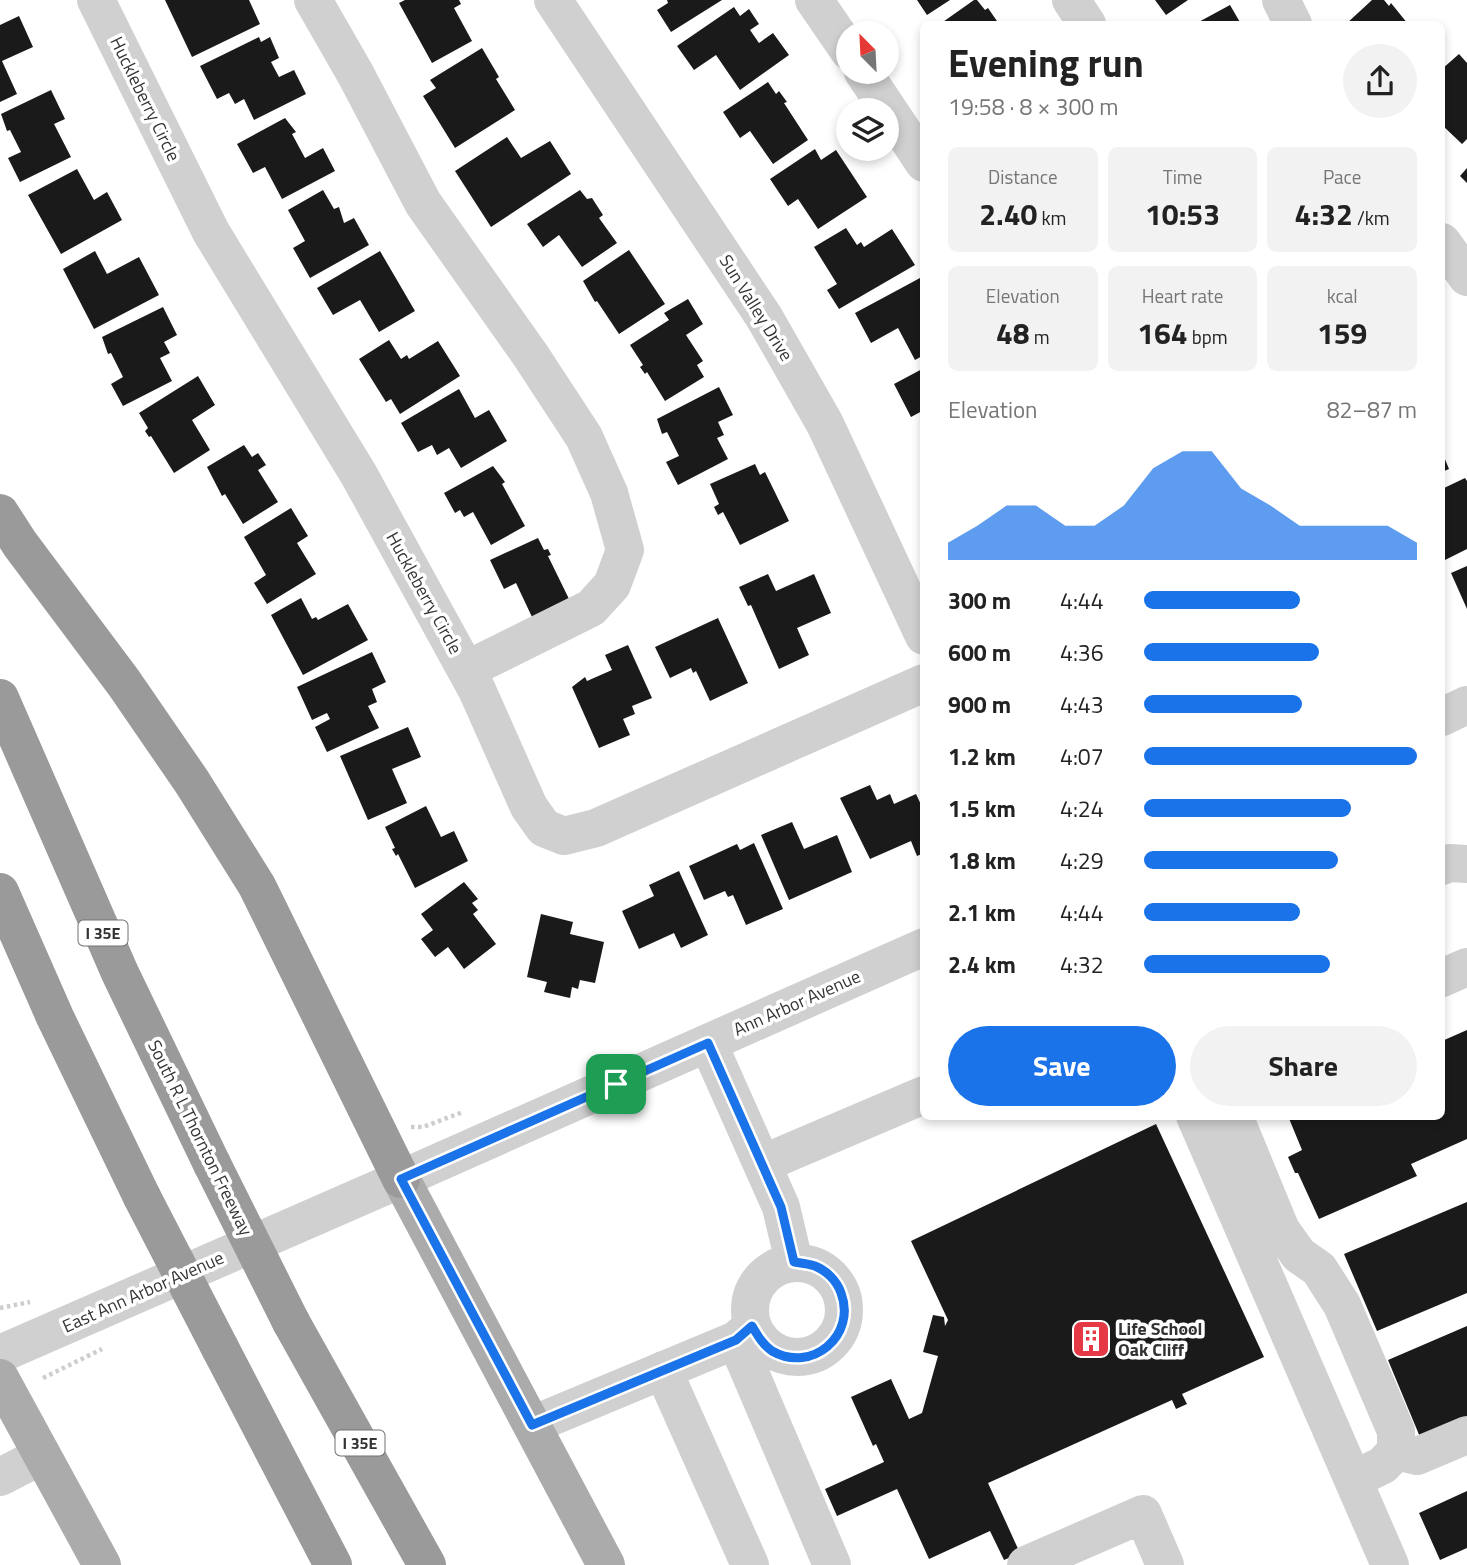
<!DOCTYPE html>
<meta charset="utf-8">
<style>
:root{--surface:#fff;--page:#f2f2f2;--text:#222;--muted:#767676;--accent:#1a73e8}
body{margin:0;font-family:"Titillium Web",sans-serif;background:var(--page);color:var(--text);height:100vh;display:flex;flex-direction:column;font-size:26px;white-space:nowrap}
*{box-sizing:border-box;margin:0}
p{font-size:23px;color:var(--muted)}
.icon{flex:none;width:38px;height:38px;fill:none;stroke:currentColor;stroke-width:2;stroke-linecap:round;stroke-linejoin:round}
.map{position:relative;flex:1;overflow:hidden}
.side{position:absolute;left:920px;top:21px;width:525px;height:1099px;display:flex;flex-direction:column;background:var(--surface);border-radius:10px;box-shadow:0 4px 10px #0003}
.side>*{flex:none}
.needle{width:46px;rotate:336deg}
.buttons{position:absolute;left:836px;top:21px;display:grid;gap:14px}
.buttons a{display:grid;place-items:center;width:63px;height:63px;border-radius:50%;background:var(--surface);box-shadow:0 4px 10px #0003;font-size:35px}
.pin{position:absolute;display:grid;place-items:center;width:60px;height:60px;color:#fff;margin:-30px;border-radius:14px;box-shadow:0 4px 10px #0006}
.round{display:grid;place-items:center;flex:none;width:74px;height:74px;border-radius:37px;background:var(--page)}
.summary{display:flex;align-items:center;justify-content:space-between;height:119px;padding:0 28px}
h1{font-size:38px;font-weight:700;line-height:52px}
.metrics{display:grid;grid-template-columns:repeat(3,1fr);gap:10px;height:119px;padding:7px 28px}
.metrics div{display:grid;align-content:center;border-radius:10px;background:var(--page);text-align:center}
.metrics b{font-size:30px;font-weight:700}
.metrics small{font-size:19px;font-weight:400}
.metrics p{font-size:19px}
.chart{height:196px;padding:14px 28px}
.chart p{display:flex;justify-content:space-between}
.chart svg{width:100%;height:126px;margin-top:7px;fill:var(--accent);opacity:.7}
.primary-button{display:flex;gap:14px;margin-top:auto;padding:14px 28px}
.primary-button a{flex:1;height:80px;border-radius:42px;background:var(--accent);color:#fff;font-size:28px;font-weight:700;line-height:80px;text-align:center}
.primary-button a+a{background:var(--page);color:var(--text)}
ul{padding:0 28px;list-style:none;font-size:23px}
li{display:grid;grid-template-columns:112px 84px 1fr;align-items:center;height:52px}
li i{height:18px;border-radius:9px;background:var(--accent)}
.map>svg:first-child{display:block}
.building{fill:#1a1a1a}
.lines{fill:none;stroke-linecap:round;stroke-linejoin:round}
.path{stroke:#cdcdcd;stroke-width:4.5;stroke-dasharray:3.5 3.5;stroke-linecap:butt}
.minor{stroke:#d0d0d0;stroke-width:38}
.major{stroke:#ababab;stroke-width:38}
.highway{stroke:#9a9a9a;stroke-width:38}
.highway-bridge{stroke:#9a9a9a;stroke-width:38}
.route-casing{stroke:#fff;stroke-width:14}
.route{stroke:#1a73e8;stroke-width:9}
.labels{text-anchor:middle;stroke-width:7;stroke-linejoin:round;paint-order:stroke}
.shield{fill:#fff;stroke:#707070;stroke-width:2}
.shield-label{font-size:16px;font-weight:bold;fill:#333}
.street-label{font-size:18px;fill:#333;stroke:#fff}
.poi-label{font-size:18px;font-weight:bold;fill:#333;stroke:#fff;text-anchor:start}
</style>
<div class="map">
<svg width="1467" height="1565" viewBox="0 0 1467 1565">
<rect width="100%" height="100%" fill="#fff"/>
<path class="building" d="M165,0h84l11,24 -68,33z
M405,0h54l2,4 -7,4 18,33 -40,22 -33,-60z
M667,0h55l-51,32 -14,-22 11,-7z
M917,0h33l-23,15z
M974,0h3l8,10 3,-2 11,16h-59z
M1155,0h33l-22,15z
M1372,0h12l5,6 2,-3 17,21h-62z
M1230,5l11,19h-46z
M734,7l6,9 9,-7 10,15 -9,6 9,13 14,-10 16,22 -49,35 -24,-35 -22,15 -17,-24z
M19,16l14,31 -31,14 15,33 -17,8v-77z
M259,37l2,5 9,-5 9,21 -8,4 8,15 15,-7 12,24 -52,26 -10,-21 -9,5 -6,-11 -12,6 -17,-33z
M482,48l17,29 -3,2 19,31 -60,38 -32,-52 13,-8 -6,-8z
M1459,54l8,9v76l-5,5 -20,-19v-56z
M768,82l8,12 3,-3 8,11 -3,1 24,37 -35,24 -23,-33 -10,7 -17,-26z
M51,90l14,29 -11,5 17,33 -51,25 -12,-24 13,-6 -11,-22 -3,1 -6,-17z
M285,118l11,14 -4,2 13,24 18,-10 12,23 -53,28 -17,-32 -12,6 -16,-29z
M507,137l14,21 29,-17 21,33 -80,53 -36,-56z
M815,149l6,11 15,-10 31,47 -49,32 -20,-30 -10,7 -18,-27z
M1467,168v15l-7,-7z
M77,169l17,31 13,-8 15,28 -61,34 -33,-59z
M323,190l11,19 5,-2 5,16 10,-5 15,27 -59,33 -17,-30 12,-7 -17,-31z
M580,190l7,9 5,-1 11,17 -4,3 18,25 -35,24 -23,-32 -16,12 -16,-23z
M846,228l11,17 4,-3 3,5 28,-18 23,36 -76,44 -12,-19 10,-6 -23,-37z
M629,250l36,54 -46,30 -22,-33 -2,1 -12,-21z
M95,251l12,23 32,-17 20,38 -65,34 -31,-60z
M380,251l35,60 -36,21 -19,-32 -27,15 -16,-27z
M920,278l2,4 2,-1v74l-9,5 -17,-32 -27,15 -16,-30z
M688,299l15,25 -17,11 17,26 -6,4 7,12 -39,24 -18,-29 -2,2 -5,-7 3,-2 -13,-20 39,-25 -5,-7z
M163,307l14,28 -13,7 6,11 -10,5 12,23 -49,25 -12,-22 12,-7 -12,-24 -3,1 -6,-17z
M389,340l12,19 6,-4 2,4 29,-18 22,35 -60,38 -9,-15 -5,3 -27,-43z
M924,368v42l-13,7 -17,-33z
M198,376l17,29 -23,15 18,30 -36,23 -23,-37 -2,1 -4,-6 3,-3 -9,-15z
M719,387l14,28 -15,7 6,13 -7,3 11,21 -50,26 -12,-23 13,-6 -12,-24 -5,2 -5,-15z
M459,389l16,29 14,-8 18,31 -46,27 -12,-20 -12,7 -5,-10 -14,7 -17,-29z
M244,445l8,12 6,-4 8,12 -8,5 20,32 -35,22 -18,-30 -3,2 -15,-29z
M1442,452l7,17 -7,3z
M755,464l5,11 5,-3 24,49 -49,24 -17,-33 -5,3 -4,-8 5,-3 -9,-20z
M493,466l12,16 -3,2 23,42 -34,19 -18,-33 -9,5 -4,-7 -5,3 -11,-20z
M1465,478l2,3v68l-22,11 -3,-7v-64z
M291,508l17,28 -11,7 19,31 -49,30 -13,-21 12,-8 -22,-38z
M538,538l6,12 4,-1 3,6 -3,1 21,43 -37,18 -16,-34 -12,6 -14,-29z
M1467,566v43l-16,-36z
M768,574l8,17 38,-17 17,39 -34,15 12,27 -30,14 -28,-64 -3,1 -9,-19z
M301,598l11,21 4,-2 2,3 30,-16 20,36 -65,35 -32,-60z
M718,618l30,65 -38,18 -14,-30 -3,2 -2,-5 -21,10 -15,-31z
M628,645l24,53 -20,8 3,8 -12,5 7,16 -31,13 -27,-61 13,-10 2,4 25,-11 -7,-15z
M372,652l14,30 -14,7 5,13 -9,4 11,22 -52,24 -12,-25 15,-8 -3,-6 -15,7 -15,-33z
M408,727l13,30 -29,12 15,34 -39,17 -28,-64z
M870,785l7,15 13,-6 4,10 22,-10 8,17v42l-7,3 -6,-15 -41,18 -30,-61z
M426,806l15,31 13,-6 14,30 -53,27 -17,-34 -2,2 -4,-7 3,-1 -10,-21z
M792,822l12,27 33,-14 15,37 -63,28 -28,-65z
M754,843l29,66 -37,16 -13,-30 -5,2 -3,-6 -21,9 -15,-34 48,-22 3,6z
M679,871l29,64 -27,13 -7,-15 -35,16 -17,-38 32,-15 -5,-11z
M464,882l14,17 -6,4 6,7 -5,4 23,30 -32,25 -16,-22 -13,10 -14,-18 12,-9 -12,-16z
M541,914l32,8 -3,12 34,8 -9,41 -15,-3 -2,9 -6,-2 -2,11 -26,-6 3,-10 -20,-5z
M1467,1030v109l-56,25 6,12 -98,43 -21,-46h-3l-7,-16 14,-7 -14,-34h154v-75z
M1156,1124l108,233 -82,37 5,10 -11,5 -4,-9 -184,83 32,70 -16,7 -14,-29 -61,28 -32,-70 -60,27 -12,-27 59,-27 -8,-18 -3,2 -22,-49 40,-18 18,40 13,-6 16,-57 -15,-4 10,-37 11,2 1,9 3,-6 -37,-79z
M1467,1202v91l-90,38 -33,-77z
M1467,1326v91l-47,20 -32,-77z
M1467,1491v57l-27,12 -21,-47z"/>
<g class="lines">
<path class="path" d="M411,1127h12l40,-15
M0,1308l30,-6
M43,1378l59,-29"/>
<path class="minor" d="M96,0l115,232 148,243 118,215 52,117 15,21 20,8 32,-8 328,-145
M313,0l43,75 67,128 108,153 53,81 25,56 16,57 -13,35 -21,23 -125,62
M553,0l211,317 61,107 99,212
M814,0l35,51
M1071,0l16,24
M1281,0l12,24
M863,72l61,91
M1442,242l25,35
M1442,717l25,-12
M1442,866l7,-3 18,1
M1442,978l25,-11
M708,1043l73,164 13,55
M1195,1116l195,449
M1234,1116l47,114 18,25 20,14 23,36 54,126v20l-13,14 -30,15
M762,1164l162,-69
M750 1310a47 47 0 1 1 94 0a47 47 0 1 1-94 0Z
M736,1340l96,225
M0,1354l401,-175 523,-232
M663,1370l87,195
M532,1425l204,-85 16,-14
M1396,1451l21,5 50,-21
M0,1477l41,-21
M1026,1565l117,-51 22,51"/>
<path class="major" d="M401,1179l205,386
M0,1378l102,187"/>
<path class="highway" d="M0,513l20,31 104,139 68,99 65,104 144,293
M0,698l120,275 92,191
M0,892l55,125 87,180
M291,1322l136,243
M220,1348l113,217"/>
<path class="highway-bridge" d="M212,1164l79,158
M142,1197l78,151"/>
</g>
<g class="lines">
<defs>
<path id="route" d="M708,1043l73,164 13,55c7,1 15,2 21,4 12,5 22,15 26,27 16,42 -29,81 -69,58 -9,-6 -14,-15 -20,-25l-16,14 -204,85 -131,-246z"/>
</defs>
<use href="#route" class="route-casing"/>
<use href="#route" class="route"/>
</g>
<defs>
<symbol id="building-square" viewBox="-11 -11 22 22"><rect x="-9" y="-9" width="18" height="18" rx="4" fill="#e63946" stroke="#fff"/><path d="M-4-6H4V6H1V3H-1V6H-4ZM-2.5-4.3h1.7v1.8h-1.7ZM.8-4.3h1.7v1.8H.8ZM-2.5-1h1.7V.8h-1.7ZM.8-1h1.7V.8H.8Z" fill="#fff"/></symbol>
</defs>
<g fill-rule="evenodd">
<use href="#building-square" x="1069" y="1317" width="44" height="44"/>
</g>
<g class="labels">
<g class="shield">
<rect x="78.5" y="920.5" width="49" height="25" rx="5"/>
<rect x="335.5" y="1430.5" width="49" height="25" rx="5"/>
</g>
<g class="shield-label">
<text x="103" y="939">I 35E</text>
<text x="360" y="1449">I 35E</text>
</g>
<g class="street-label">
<text transform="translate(145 99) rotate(64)" y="6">Huckleberry Circle</text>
<text transform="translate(756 308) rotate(58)" y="6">Sun Valley Drive</text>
<text transform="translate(424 593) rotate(61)" y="6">Huckleberry Circle</text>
<text transform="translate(797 1003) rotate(-24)" y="6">Ann Arbor Avenue</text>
<text transform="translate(200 1138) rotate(64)" y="6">South R L Thornton Freeway</text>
<text transform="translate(143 1292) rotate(-24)" y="6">East Ann Arbor Avenue</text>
</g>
<g class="poi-label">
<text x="1118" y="1335">Life School<tspan x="1118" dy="21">Oak Cliff</tspan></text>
</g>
</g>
</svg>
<div class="buttons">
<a><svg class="needle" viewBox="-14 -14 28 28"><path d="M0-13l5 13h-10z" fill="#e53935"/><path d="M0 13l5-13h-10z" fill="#767676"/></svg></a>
<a><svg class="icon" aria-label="layers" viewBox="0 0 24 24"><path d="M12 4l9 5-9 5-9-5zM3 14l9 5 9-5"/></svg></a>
</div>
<div class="pin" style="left:616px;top:1084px;background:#1e9e55"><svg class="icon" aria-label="arrive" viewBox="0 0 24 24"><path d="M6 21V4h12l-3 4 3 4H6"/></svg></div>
<section class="side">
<div class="summary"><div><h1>Evening run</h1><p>19:58 · 8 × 300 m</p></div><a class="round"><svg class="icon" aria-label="share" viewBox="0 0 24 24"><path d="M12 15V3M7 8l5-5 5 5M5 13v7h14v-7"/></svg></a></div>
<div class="metrics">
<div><p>Distance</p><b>2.40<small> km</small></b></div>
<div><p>Time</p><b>10:53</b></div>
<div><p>Pace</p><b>4:32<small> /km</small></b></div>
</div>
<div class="metrics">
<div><p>Elevation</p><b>48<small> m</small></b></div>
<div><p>Heart rate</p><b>164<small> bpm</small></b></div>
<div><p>kcal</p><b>159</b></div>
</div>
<div class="chart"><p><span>Elevation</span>82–87 m</p>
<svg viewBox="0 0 160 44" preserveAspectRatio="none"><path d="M0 44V38L10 32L20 25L30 25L40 32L50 32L60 25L70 12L80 6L90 6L100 19L110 25L120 32L130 32L140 32L150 32L160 38V44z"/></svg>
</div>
<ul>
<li><b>300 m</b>4:44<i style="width:57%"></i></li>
<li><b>600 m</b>4:36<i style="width:64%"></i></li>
<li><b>900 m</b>4:43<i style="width:58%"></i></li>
<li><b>1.2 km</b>4:07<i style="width:100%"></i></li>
<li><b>1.5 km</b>4:24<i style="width:76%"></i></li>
<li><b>1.8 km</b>4:29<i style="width:71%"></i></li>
<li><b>2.1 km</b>4:44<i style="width:57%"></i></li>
<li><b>2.4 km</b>4:32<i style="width:68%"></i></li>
</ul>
<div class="primary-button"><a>Save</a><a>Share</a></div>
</section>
</div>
